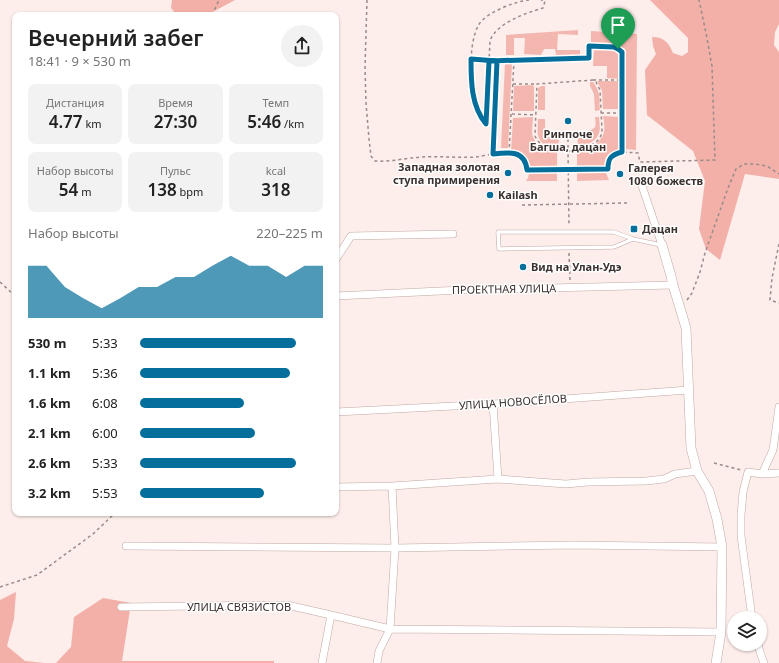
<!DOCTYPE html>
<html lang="ru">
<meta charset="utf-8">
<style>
:root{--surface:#fff;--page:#f2f2f2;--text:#222;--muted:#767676;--accent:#056e9b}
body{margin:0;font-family:"Noto Sans",sans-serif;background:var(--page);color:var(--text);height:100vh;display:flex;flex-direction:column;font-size:15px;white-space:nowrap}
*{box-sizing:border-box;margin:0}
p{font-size:13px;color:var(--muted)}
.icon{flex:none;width:22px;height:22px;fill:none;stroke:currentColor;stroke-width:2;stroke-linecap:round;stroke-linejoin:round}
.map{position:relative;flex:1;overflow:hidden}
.panel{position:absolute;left:12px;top:12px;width:327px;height:504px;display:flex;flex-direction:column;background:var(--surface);border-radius:8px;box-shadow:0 1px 3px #0004}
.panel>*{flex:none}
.tools{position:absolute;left:727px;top:611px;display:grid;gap:8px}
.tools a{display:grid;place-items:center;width:40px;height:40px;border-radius:50%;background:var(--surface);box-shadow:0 1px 3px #0004;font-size:20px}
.pin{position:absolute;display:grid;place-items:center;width:34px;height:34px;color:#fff;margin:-41px -17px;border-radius:50% 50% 50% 0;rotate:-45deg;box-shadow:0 0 4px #0007}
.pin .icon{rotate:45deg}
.round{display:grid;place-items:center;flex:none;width:42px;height:42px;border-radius:21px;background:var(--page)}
.overview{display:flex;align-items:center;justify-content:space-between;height:68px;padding:0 16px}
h1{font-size:22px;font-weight:600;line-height:30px}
.figures{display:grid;grid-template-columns:repeat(3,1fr);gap:6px;height:68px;padding:4px 16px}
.figures div{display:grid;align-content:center;border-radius:8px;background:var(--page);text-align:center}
.figures b{font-size:17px;font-weight:600}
.figures small{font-size:11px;font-weight:400}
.figures p{font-size:11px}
.chart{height:112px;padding:8px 16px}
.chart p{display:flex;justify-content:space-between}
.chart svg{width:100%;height:72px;margin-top:4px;fill:var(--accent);opacity:.7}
ul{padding:0 16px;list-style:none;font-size:13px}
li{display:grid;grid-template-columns:64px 48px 1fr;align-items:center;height:30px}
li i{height:10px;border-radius:5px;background:var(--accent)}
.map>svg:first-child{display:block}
.green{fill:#f3b7b0}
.forest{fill:#f2b0a9}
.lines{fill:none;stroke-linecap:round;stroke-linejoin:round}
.service-casing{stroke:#c1a8a5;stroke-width:4.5}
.minor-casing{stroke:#c1a8a5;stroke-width:8}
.tertiary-casing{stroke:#c1a8a5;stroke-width:10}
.path{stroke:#988b89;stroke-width:1.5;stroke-dasharray:3 3;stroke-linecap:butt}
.service{stroke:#fff;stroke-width:3.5}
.minor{stroke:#fff;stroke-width:7}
.tertiary{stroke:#fff;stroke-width:9}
.route-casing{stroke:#fff;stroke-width:8}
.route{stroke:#056e9b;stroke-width:5}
.poi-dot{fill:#056e9b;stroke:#fefefe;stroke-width:1.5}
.labels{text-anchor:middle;stroke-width:3;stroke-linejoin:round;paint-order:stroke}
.poi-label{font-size:11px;font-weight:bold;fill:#3b312f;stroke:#fefefe;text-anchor:start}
.street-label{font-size:11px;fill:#3b312f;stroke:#fefefe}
</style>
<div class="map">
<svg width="779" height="663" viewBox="0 0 779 663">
<rect width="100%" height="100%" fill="#fdedeb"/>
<path class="green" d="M578,30v5l-20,-1 -1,16h23v6l-24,-1 -1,-6h-11l-3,6 -17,-1 1,-16h-11v17h-8v-20z
M591,31l46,3 -1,116 -12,-1v-96c-5,-12 -23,-9 -33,-8z
M594,49l23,1 3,3v26l-13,-1v-12h-14z
M505,63h7l-4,85h-7z
M597,81h23v28h-17l-1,-18z
M590,82h3c8,11 6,15 7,28l-5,1 -1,-17 -4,-8z
M533,85l1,2v24h-21l1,-25z
M542,86h3v24h-7v-21l1,-2z
M603,116l16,1v33c-8,3 -11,9 -13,17l-29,1v-16c11,-3 24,-8 27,-20 1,-5 0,-11 -1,-16z
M533,117c0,6 -2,15 0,20 4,10 15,14 24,15v17h-28c-1,-10 -8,-17 -18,-18l2,-33z
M595,117h4c1,12 3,19 -9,26 -4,3 -8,5 -13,5l1,-10h10v-7c9,-3 8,-5 7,-14z
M538,119h7v18l14,1 -1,11c-8,-1 -18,-4 -20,-14 -1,-5 0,-11 0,-16z
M577,171h28l4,9 -32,1z
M557,172v9h-31l2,-3 1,-5z"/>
<path class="forest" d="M172,0h63l-28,15h-30l-6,-7z
M650,0h129v24l-4,8 -1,13 5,7v127l-34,-5 -25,86 -14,-11 -7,-20 6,-48 -12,-30 -46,-36 -2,-45 11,-16 -3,-8 -1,-9c12,0 17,6 21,16l9,3 6,-4v-14z
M16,592l-2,27 -7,27 18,15 20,2h-45v-63z
M103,598l28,5 -9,58h152v2h-218l15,-16 3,-30z"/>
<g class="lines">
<defs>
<path id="service" d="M633,239l-19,8 -115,2 -1,-17h116l19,7 28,6"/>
<path id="minor" d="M641,183l21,62
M336,259l15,-23 102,-2
M336,296l125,-6 212,-5
M493,404l5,75
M336,412l157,-8 196,-14
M762,474l11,-24 6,-43
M392,486l3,62 -5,81 331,3
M336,487l56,-1 106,-7 68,5 22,-2 58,-1 18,-2 11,-5 22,-3
M126,546l269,2 178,-3 149,2
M121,607l166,-2 44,10 -9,48
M331,615l59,14 -11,22 -2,12
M752,618l-11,-82v-21l2,-23 5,-20 14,2 17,-1
M758,644l2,8 4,11"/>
<path id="tertiary" d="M662,245l9,31 2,9 13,43 5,120 6,23 12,20 8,28 5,28 -1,85 -5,31"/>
</defs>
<use href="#service" class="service-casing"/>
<use href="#minor" class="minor-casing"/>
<use href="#tertiary" class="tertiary-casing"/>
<path class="path" d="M367,0l-2,67 1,36 3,36 2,17 4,5c16,1 31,-3 46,-4 19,-1 37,1 55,0 11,-2 30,-6 40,-3 8,2 10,9 11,16l81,-1c1,-20 15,-17 30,-16l2,9 75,-2 -3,-94 -6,-33 -7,-33
M529,0c-13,1 -45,13 -51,26 -10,20 -8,58 -2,79 1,7 5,13 10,19l4,-83c6,-18 36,-28 53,-33l2,-7 -4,-1
M212,15l7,-15
M471,59l18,2h8
M593,80h28
M513,84h24
M601,113h20
M512,114l24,1
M568,133v18c9,-1 25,-4 31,-12 2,-3 3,-6 3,-9l-2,-40 -4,-8 -3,-2 -56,4 -2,52c6,13 19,15 33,15l1,75
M509,153l5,-92
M493,154l4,-93 92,-3v-12c11,0 25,-2 33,6v100
M522,205l105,-2
M779,244l-7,34 -2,22 9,3
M569,253l1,27
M0,282l15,14
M687,300l5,-7 8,-21 5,-19 23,-65 8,-19 8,-5h10l13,2 12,8
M714,463l27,7
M0,587l37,-12 56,-41 22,-21"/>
<use href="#service" class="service"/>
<use href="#minor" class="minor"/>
<use href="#tertiary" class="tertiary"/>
</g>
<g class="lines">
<defs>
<path id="route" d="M618,49l-4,-2 -25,-1v12l-100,3 -3,63c-15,-18 -15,-43 -15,-65l26,2 -4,93c16,-2 32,-4 34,16l81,-1c0,-11 3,-14 14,-17v-100l-4,-3"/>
</defs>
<use href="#route" class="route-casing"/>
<use href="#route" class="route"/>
</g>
<g class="poi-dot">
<circle cx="568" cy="121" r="4"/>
<circle cx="508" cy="173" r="4"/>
<circle cx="620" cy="174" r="4"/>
<circle cx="490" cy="195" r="4"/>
<rect x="630" y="225" width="8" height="8" rx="2"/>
<circle cx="523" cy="267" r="4"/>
</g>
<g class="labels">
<g class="poi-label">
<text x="568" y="138" text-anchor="middle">Ринпоче<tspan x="568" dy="13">Багша, дацан</tspan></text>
<text x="500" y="171" text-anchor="end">Западная золотая<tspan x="500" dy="13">ступа примирения</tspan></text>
<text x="628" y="172">Галерея<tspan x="628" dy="13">1080 божеств</tspan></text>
<text x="498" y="199">Kailash</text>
<text x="642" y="233">Дацан</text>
<text x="531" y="271">Вид на Улан-Удэ</text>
</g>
<g class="street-label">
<text transform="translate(504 289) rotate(-1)" y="4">ПРОЕКТНАЯ УЛИЦА</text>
<text transform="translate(513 402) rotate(-4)" y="4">УЛИЦА НОВОСЁЛОВ</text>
<text x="239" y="611">УЛИЦА СВЯЗИСТОВ</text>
</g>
</g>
</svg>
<div class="tools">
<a><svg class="icon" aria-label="layers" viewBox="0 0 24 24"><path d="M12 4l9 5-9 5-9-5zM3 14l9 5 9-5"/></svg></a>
</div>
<div class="pin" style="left:618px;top:49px;background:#1e9e55"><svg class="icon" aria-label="arrive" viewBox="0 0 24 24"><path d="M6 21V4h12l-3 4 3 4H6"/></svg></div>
<section class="panel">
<div class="overview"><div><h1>Вечерний забег</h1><p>18:41 · 9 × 530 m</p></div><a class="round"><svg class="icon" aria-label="share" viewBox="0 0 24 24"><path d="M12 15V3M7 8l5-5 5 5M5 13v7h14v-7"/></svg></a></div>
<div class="figures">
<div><p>Дистанция</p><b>4.77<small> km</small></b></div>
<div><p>Время</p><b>27:30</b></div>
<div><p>Темп</p><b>5:46<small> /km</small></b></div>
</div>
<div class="figures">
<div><p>Набор высоты</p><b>54<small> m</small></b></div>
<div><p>Пульс</p><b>138<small> bpm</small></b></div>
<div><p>kcal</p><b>318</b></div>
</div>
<div class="chart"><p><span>Набор высоты</span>220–225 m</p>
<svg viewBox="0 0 160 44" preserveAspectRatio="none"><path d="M0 44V12L10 12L20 25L30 32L40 38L50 32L60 25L70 25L80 19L90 19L100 12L110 6L120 12L130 12L140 19L150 12L160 12V44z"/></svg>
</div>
<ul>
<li><b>530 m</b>5:33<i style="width:85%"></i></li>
<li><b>1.1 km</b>5:36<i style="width:82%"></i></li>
<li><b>1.6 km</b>6:08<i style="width:57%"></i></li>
<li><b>2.1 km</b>6:00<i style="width:63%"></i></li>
<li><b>2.6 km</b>5:33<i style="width:85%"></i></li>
<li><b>3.2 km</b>5:53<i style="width:68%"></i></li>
</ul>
</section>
</div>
